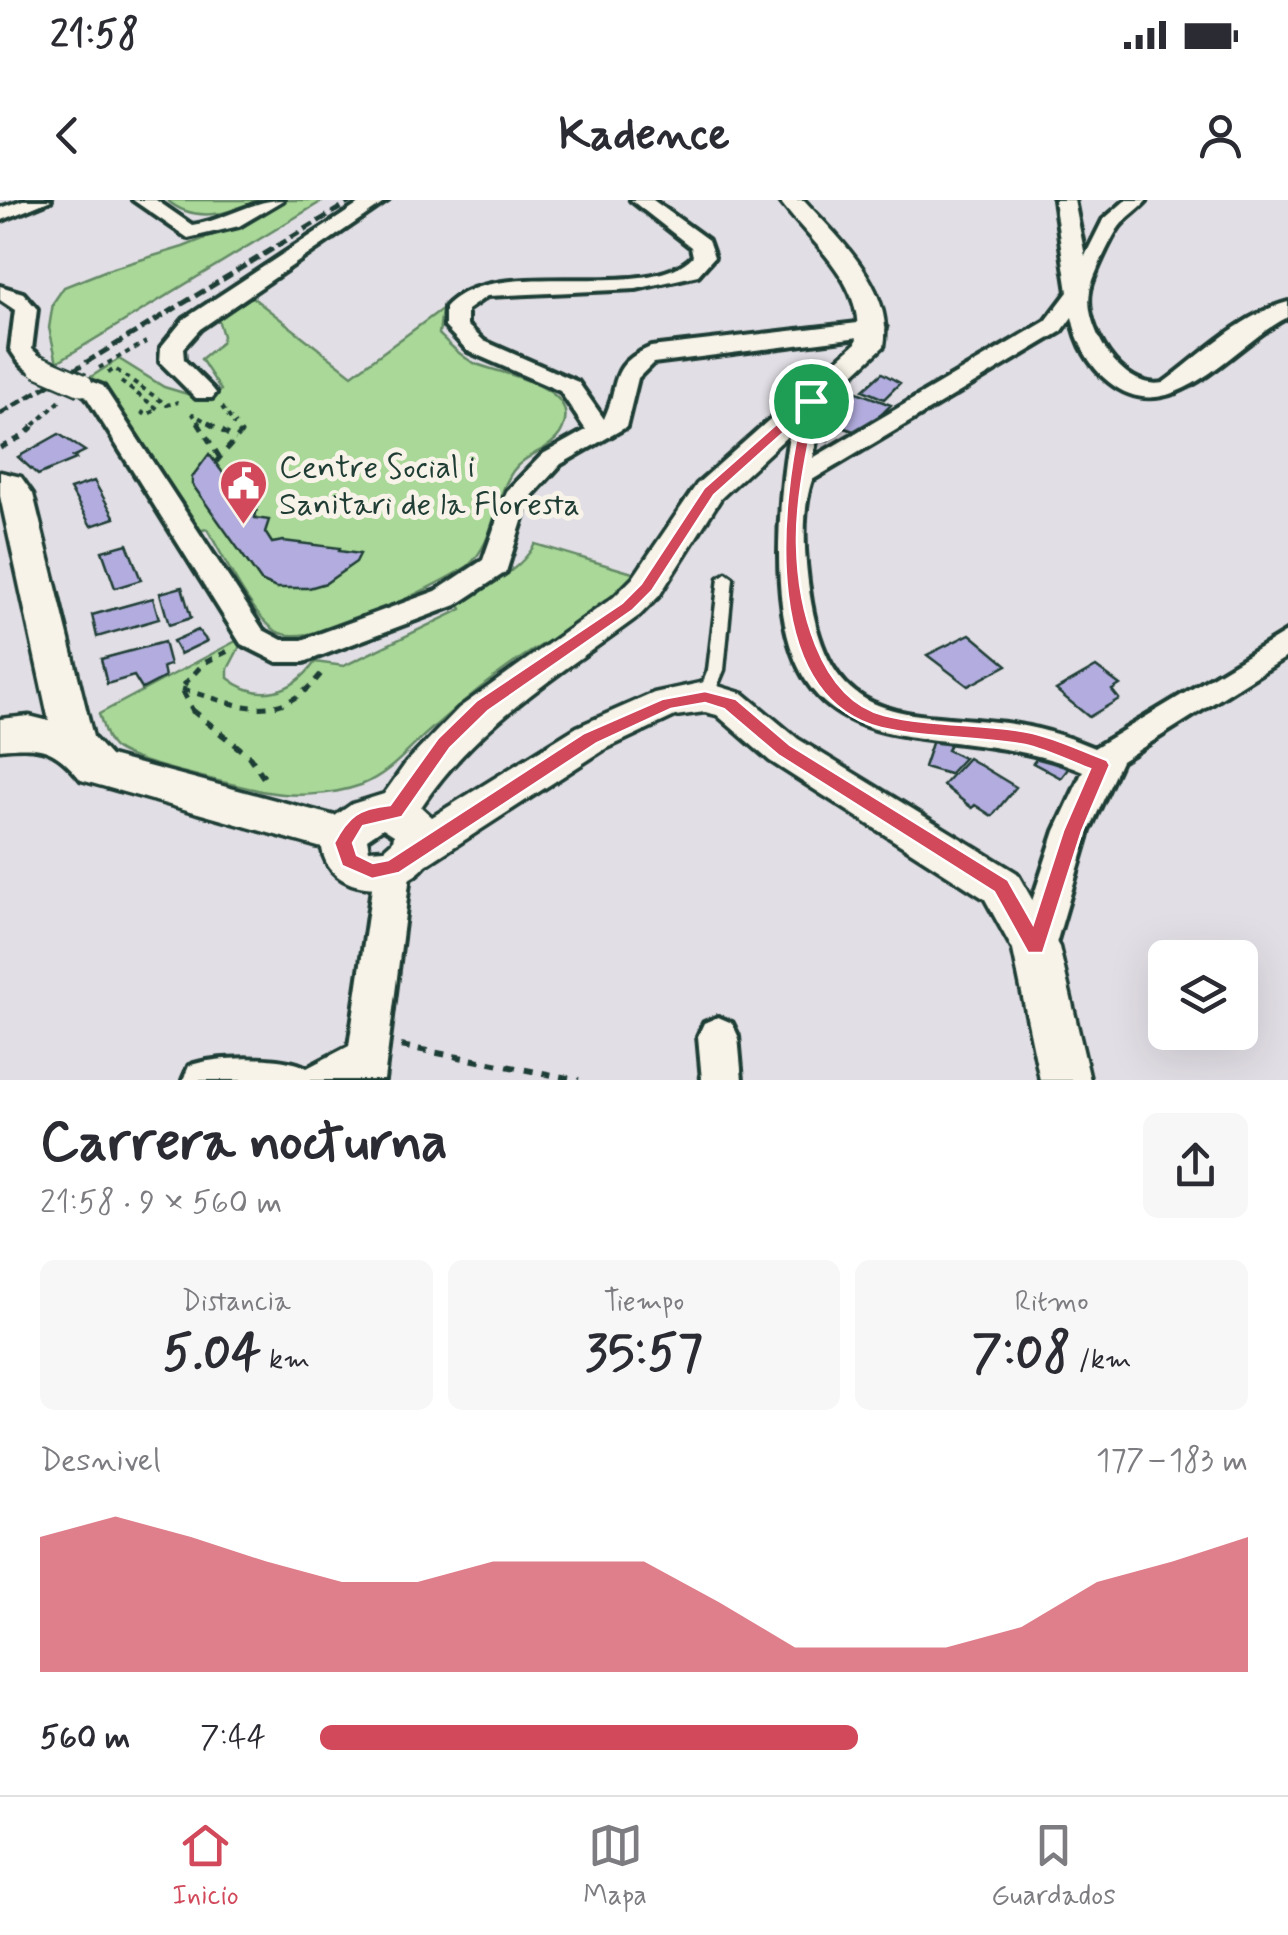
<!DOCTYPE html>
<html lang="es">
<meta charset="utf-8">
<style>
:root{--surface:#fff;--page:#f7f7f7;--text:#2b2b33;--muted:#7c7c81;--line:#e1e1e2;--accent:#d1495b}
body{margin:0;font-family:Mynerve,sans-serif;background:var(--page);color:var(--text);height:100vh;display:flex;flex-direction:column;font-size:38px;white-space:nowrap}
*{box-sizing:border-box;margin:0}
p{font-size:32px;color:var(--muted)}
.icon{flex:none;width:55px;height:55px;fill:none;stroke:currentColor;stroke-width:2;stroke-linecap:round;stroke-linejoin:round}
.map{position:relative;height:880px;overflow:hidden}
.sheet{display:flex;flex-direction:column;background:var(--surface);flex:1}
.sheet>*{flex:none}
.tools{position:absolute;left:1148px;top:740px;display:grid;gap:20px}
.tools a{display:grid;place-items:center;width:110px;height:110px;border-radius:15px;background:var(--surface);box-shadow:0 10px 40px #0002;font-size:50px}
.pin{position:absolute;display:grid;place-items:center;width:85px;height:85px;color:#fff;margin:-42px;border:5px solid #fff;border-radius:50%;box-shadow:0 2px 10px #0007}
.round{display:grid;place-items:center;flex:none;width:105px;height:105px;border-radius:15px;background:var(--page)}
.headline{display:flex;align-items:center;justify-content:space-between;height:170px;padding:0 40px}
h1{font-size:55px;font-weight:700;line-height:75px}
.stats{display:grid;grid-template-columns:repeat(3,1fr);gap:15px;height:170px;padding:10px 40px}
.stats div{display:grid;align-content:center;border-radius:15px;background:var(--page);text-align:center}
.stats b{font-size:50px;font-weight:700}
.stats small{font-size:28px;font-weight:400}
.stats p{font-size:28px}
.chart{height:280px;padding:20px 40px}
.chart p{display:flex;justify-content:space-between}
.chart svg{width:100%;height:180px;margin-top:10px;fill:var(--accent);opacity:.7}
ul{padding:0 40px;list-style:none;font-size:32px}
li{display:grid;grid-template-columns:160px 120px 1fr;align-items:center;height:75px}
li i{height:25px;border-radius:12px;background:var(--accent)}
.status{display:flex;justify-content:space-between;align-items:center;height:70px;padding:0 50px;background:var(--surface);direction:ltr}
.status svg{height:28px;fill:currentColor}
header{display:flex;justify-content:space-between;align-items:center;height:130px;padding:0 40px;background:var(--surface);font-size:45px;font-weight:700}
.menu{display:flex;justify-content:space-around;align-items:center;height:140px;border-top:2px solid var(--line);background:var(--surface);font-size:28px;color:var(--muted)}
.menu a{display:grid;justify-items:center;gap:5px}
.menu .current{color:var(--accent)}
.map>svg:first-child{display:block}
.green{fill:#a9d898;stroke:#648a66;stroke-width:2.5}
.building{fill:#b2adde;stroke:#1f3d34;stroke-width:2.5}
.lines{fill:none;stroke-linecap:round;stroke-linejoin:round}
.service-casing{stroke:#1f3d34;stroke-width:7}
.minor-casing{stroke:#1f3d34;stroke-width:8}
.tertiary-casing{stroke:#1f3d34;stroke-width:7}
.path-far2{stroke:#1f3d34;stroke-width:4;stroke-dasharray:5 5;stroke-linecap:butt}
.path-far1{stroke:#1f3d34;stroke-width:5;stroke-dasharray:8 8;stroke-linecap:butt}
.path{stroke:#1f3d34;stroke-width:6;stroke-dasharray:9 9;stroke-linecap:butt}
.service{fill:#f7f3e8;fill-rule:evenodd}
.minor{fill:#f7f3e8;fill-rule:evenodd}
.tertiary{fill:#f7f3e8;fill-rule:evenodd}
.rail{stroke:#1f3d34;stroke-width:5;stroke-dasharray:11 5;stroke-linecap:butt}
.minor-bridge-casing{stroke:#1f3d34;stroke-width:26;stroke-linecap:butt}
.minor-bridge{stroke:#f7f3e8;stroke-width:21}
.route{fill:#d1495b;stroke:#fff;stroke-width:2.5;fill-rule:evenodd}
.labels{text-anchor:middle;stroke-width:10;stroke-linejoin:round;paint-order:stroke}
.poi-label{font-size:32px;fill:#1f3d34;stroke:#f7f3e8;text-anchor:start}
</style>
<div class="status"><b>21:58</b><svg viewBox="0 0 49 12"><path d="M0 12V9h3v3zM5 12V6h3v6zM10 12V3h3v9zM15 12V0h3v12zM26 1h20v11H26zM47 4h2v5h-2z"/></svg></div>
<header><svg class="icon" aria-label="back" viewBox="0 0 24 24"><path d="M15 5l-7 7 7 7"/></svg>Kadence<svg class="icon" aria-label="person" viewBox="0 0 24 24"><circle cx="12" cy="8" r="4"/><path d="M4 21q1-7 8-7t8 7"/></svg></header>
<div class="map">
<svg width="1288" height="880" viewBox="0 0 1288 880">
<rect width="100%" height="100%" fill="#e2dee5"/>
<filter id="ink" filterUnits="userSpaceOnUse"><feTurbulence type="fractalNoise" baseFrequency=".01" numOctaves="2"/><feDisplacementMap in="SourceGraphic" scale="20" xChannelSelector="R" yChannelSelector="G"/><feConvolveMatrix kernelMatrix="1 2 1 2 8 2 1 2 1" color-interpolation-filters="sRGB"/></filter>
<g filter="url(#ink)">
<path class="green" d="M167,0h90c-28,15 -64,23 -90,0z
M283,0h41l-267,162 -8,-34 4,-25 11,-16 43,-17 76,-23 75,-30z
M252,97l100,78 90,-66 -3,25c10,10 21,22 35,29 28,12 114,23 86,71 -10,16 -35,20 -47,37 -21,31 -17,70 -45,95 -33,20 -160,86 -192,65 -26,-18 -52,-74 -69,-102l-9,2 -88,-135 -24,-16 33,-21 45,28 47,14 10,-11 -20,-31 20,-16 2,-7 -5,-17z
M535,344l101,30c-31,40 -77,59 -118,86 -32,22 -62,47 -91,73 -21,19 -38,41 -66,52 -31,11 -69,12 -100,6 -29,-7 -125,-27 -145,-42 -10,-7 -13,-24 -17,-35l137,-73 4,5 -12,23v9c31,25 65,15 87,-16l29,4 118,-57 -4,-8c29,-16 60,-27 77,-57z"/>
<path class="building" d="M882,173l18,10 -16,16 -21,-9z
M857,192l34,13 -29,29 -20,-7 -14,13 -12,-5z
M59,234l26,17 -12,6 3,2 -38,16 -20,-18z
M209,254l14,19 14,1 -3,13 13,2 -3,13 14,2 -3,14 14,2 -4,12 7,11 11,-2 57,7 -1,3 21,3 -4,8 -30,21 -17,5h-33l-15,-7 -69,-97v-7z
M94,281l21,37 -24,8 -21,-37z
M127,344l14,36 -26,8 -13,-37z
M182,387l9,31 -22,7 -9,-32z
M153,398l6,21 -62,18 -5,-22z
M198,430l9,11 -27,13 -7,-13z
M970,434l37,31 -39,21 -41,-31z
M164,442l6,23 -7,2 2,10 -23,12 -8,-13 -27,8 -6,-25z
M1096,467l24,18 -8,5 7,9 -30,18 -33,-27z
M933,540l17,4 -3,6 17,8 -15,16 -25,-7z
M1043,550l28,15 -10,13 -28,-15z
M968,558l48,29 -24,29 -17,-11 -3,3 -29,-23z"/>
<g class="lines">
<defs>
<path id="service" d="M726,373l7,5 -9,92 -13,31h-12l-2,-4 11,-27 11,-92z"/>
<path id="minor" d="M23,0h28l-51,21v-13z
M133,0h23l36,25c32,-4 59,-25 91,-25l-44,26 -51,12z
M365,0h23l-188,129 -17,19 1,12 28,28 4,5 -4,5h-16l-36,-36 1,-15 23,-28z
M631,0h22l55,40 6,17 -16,18 -62,14 -149,7 -20,14v15l17,16 94,41 26,37c17,-34 2,-53 47,-72l224,-26 11,7 -11,7 -222,28 -15,15 -12,49 -65,37 -32,35 -23,73 -50,33 -152,57h-27l-36,-18 -155,-248 -16,-11 4,-5 8,-2 21,8 160,244 19,10h20l134,-49 47,-31 24,-69 36,-37 43,-24 -26,-39 -92,-40 -23,-24v-20c48,-55 202,-2 248,-51l-2,-9z
M1054,0h20l11,56 18,-36 23,-20h21c-8,10 -21,17 -28,27 -8,11 -27,51 -29,64 -7,36 32,100 73,92 37,-27 79,-69 125,-81v15c-54,26 -116,116 -179,65 -20,-16 -32,-40 -37,-65l-10,14 -250,149c-12,35 -7,86 -1,122 22,126 93,109 195,121 31,4 60,13 88,25l194,-117v25l-167,105 -32,70 -34,116 -6,12 -13,5 -13,-5 -6,-12 38,-116 28,-60c-147,-63 -303,24 -304,-217 0,-37 5,-127 23,-158h18l3,5 -10,57 233,-137 22,-29z
M0,86l23,7 14,16 -5,40 18,17 -4,5c-19,5 -27,-8 -36,-22l5,-39 -15,-10z
M393,652l13,4 5,11 -27,213h-201l6,-14c24,-10 96,-11 118,2l42,-22 26,-179 5,-11z
M718,817l14,6 6,13 4,44h-40l-4,-44 6,-13z"/>
<path id="tertiary" d="M779,0h25c35,39 90,88 80,146l-163,152 -62,98 -19,19c-79,59 -163,108 -219,192l11,10 145,-90 77,-34 51,-11 39,12 54,45 219,134 42,74 31,133h-50l-27,-130 -28,-51 -215,-138 -53,-46 -12,-3 -30,4 -70,33 -179,116c-26,33 -97,32 -104,-17l-241,-68c-26,-32 -39,-35 -81,-31v-30l29,-3 20,5 -49,-225v-24l21,5 12,17 60,243 17,19 225,60 17,-12 32,-10 22,-31 53,-55 155,-111 19,-19 64,-94 159,-141c12,-58 -46,-101 -77,-143zM383,628l11,7 -1,6 -9,8 -15,1 -2,-11z"/>
</defs>
<use href="#service" class="service-casing"/>
<use href="#minor" class="minor-casing"/>
<use href="#tertiary" class="tertiary-casing"/>
<path class="path-far2" d="M99,168l47,-26
M108,173l7,-4 52,36 11,-3
M121,182l37,27 -12,6 -8,-6
M222,207l13,18
M34,225l26,-24
M200,225l-7,-11 19,11"/>
<path class="path-far1" d="M198,223l22,35
M208,223l28,16
M0,248l23,-12 14,-13
M216,262l25,-29 -7,-10
M182,489c55,15 95,39 139,-15
M194,513l-13,-25 23,-25 24,-12"/>
<path class="path" d="M192,510l57,46 18,26
M401,846l178,34"/>
<use href="#service" class="service"/>
<use href="#minor" class="minor"/>
<use href="#tertiary" class="tertiary"/>
<path class="rail" d="M72,171l281,-171
M0,214l57,-34"/>
<defs>
<path id="minor-bridge" d="M38,166l44,19"/>
</defs>
<use href="#minor-bridge" class="minor-bridge-casing"/>
<use href="#minor-bridge" class="minor-bridge"/>
</g>
</g>
<path class="route" d="M806,198l11,3c-9,46 -21,96 -20,143 1,59 21,154 87,171 47,12 97,8 144,17 27,5 54,19 79,28l3,5 -28,66 -39,122h-15l-34,-61 -216,-137 -54,-46 -19,-6 -34,6 -74,34 -198,130 -27,6 -30,-13 -8,-23c14,-27 25,-35 56,-38l48,-67 38,-37 146,-98 19,-19 63,-96zM801,217c-21,90 -41,280 80,311 46,11 97,8 144,17 22,5 44,16 65,24l-27,62 -30,93 -25,-44 -218,-135 -54,-46 -31,-8 -43,8 -78,34 -196,127 -15,3 -16,-8 -4,-12 10,-17 39,-9 48,-69 38,-37 145,-101 19,-19 62,-96z"/>
<defs>
<symbol id="civic-pin" viewBox="-11 -11 22 30"><path d="M0 17L-7.5 6A9.5 9.5 0 1 1 7.5 6Z" fill="#d1495b" stroke="#f7f3e8"/><path d="M-.6-6.5H3V-4.5H.6V-3L4-1V1h2V6H-6V1h2V-1L-.6-3ZM-1.2 2.5V6h2.4V2.5Z" fill="#fff"/></symbol>
</defs>
<g fill-rule="evenodd">
<use href="#civic-pin" x="216" y="256" width="55" height="75"/>
</g>
<g class="labels">
<g class="poi-label">
<text x="279" y="277">Centre Social i<tspan x="279" dy="37">Sanitari de la Floresta</tspan></text>
</g>
</g>
</svg>
<div class="tools">
<a><svg class="icon" aria-label="layers" viewBox="0 0 24 24"><path d="M12 4l9 5-9 5-9-5zM3 14l9 5 9-5"/></svg></a>
</div>
<div class="pin" style="left:811px;top:201px;background:#1e9e55"><svg class="icon" aria-label="arrive" viewBox="0 0 24 24"><path d="M6 21V4h12l-3 4 3 4H6"/></svg></div>
</div>
<section class="sheet">
<div class="headline"><div><h1>Carrera nocturna</h1><p>21:58 · 9 × 560 m</p></div><a class="round"><svg class="icon" aria-label="share" viewBox="0 0 24 24"><path d="M12 15V3M7 8l5-5 5 5M5 13v7h14v-7"/></svg></a></div>
<div class="stats">
<div><p>Distancia</p><b>5.04<small> km</small></b></div>
<div><p>Tiempo</p><b>35:57</b></div>
<div><p>Ritmo</p><b>7:08<small> /km</small></b></div>
</div>
<div class="chart"><p><span>Desnivel</span>177–183 m</p>
<svg viewBox="0 0 160 44" preserveAspectRatio="none"><path d="M0 44V11L10 6L20 11L30 17L40 22L50 22L60 17L70 17L80 17L90 27L100 38L110 38L120 38L130 33L140 22L150 17L160 11V44z"/></svg>
</div>
<ul>
<li><b>560 m</b>7:44<i style="width:58%"></i></li>
</ul>
</section>
<nav class="menu">
<a class="current"><svg class="icon" aria-label="home" viewBox="0 0 24 24"><path d="M3 11l9-7 9 7M6 9v11h12V9"/></svg>Inicio</a>
<a><svg class="icon" aria-label="map" viewBox="0 0 24 24"><path d="M3 6l6-2 6 2 6-2v14l-6 2-6-2-6 2zM9 4v14M15 6v14"/></svg>Mapa</a>
<a><svg class="icon" aria-label="saved" viewBox="0 0 24 24"><path d="M7 4h10v16l-5-4-5 4z"/></svg>Guardados</a>
</nav>
